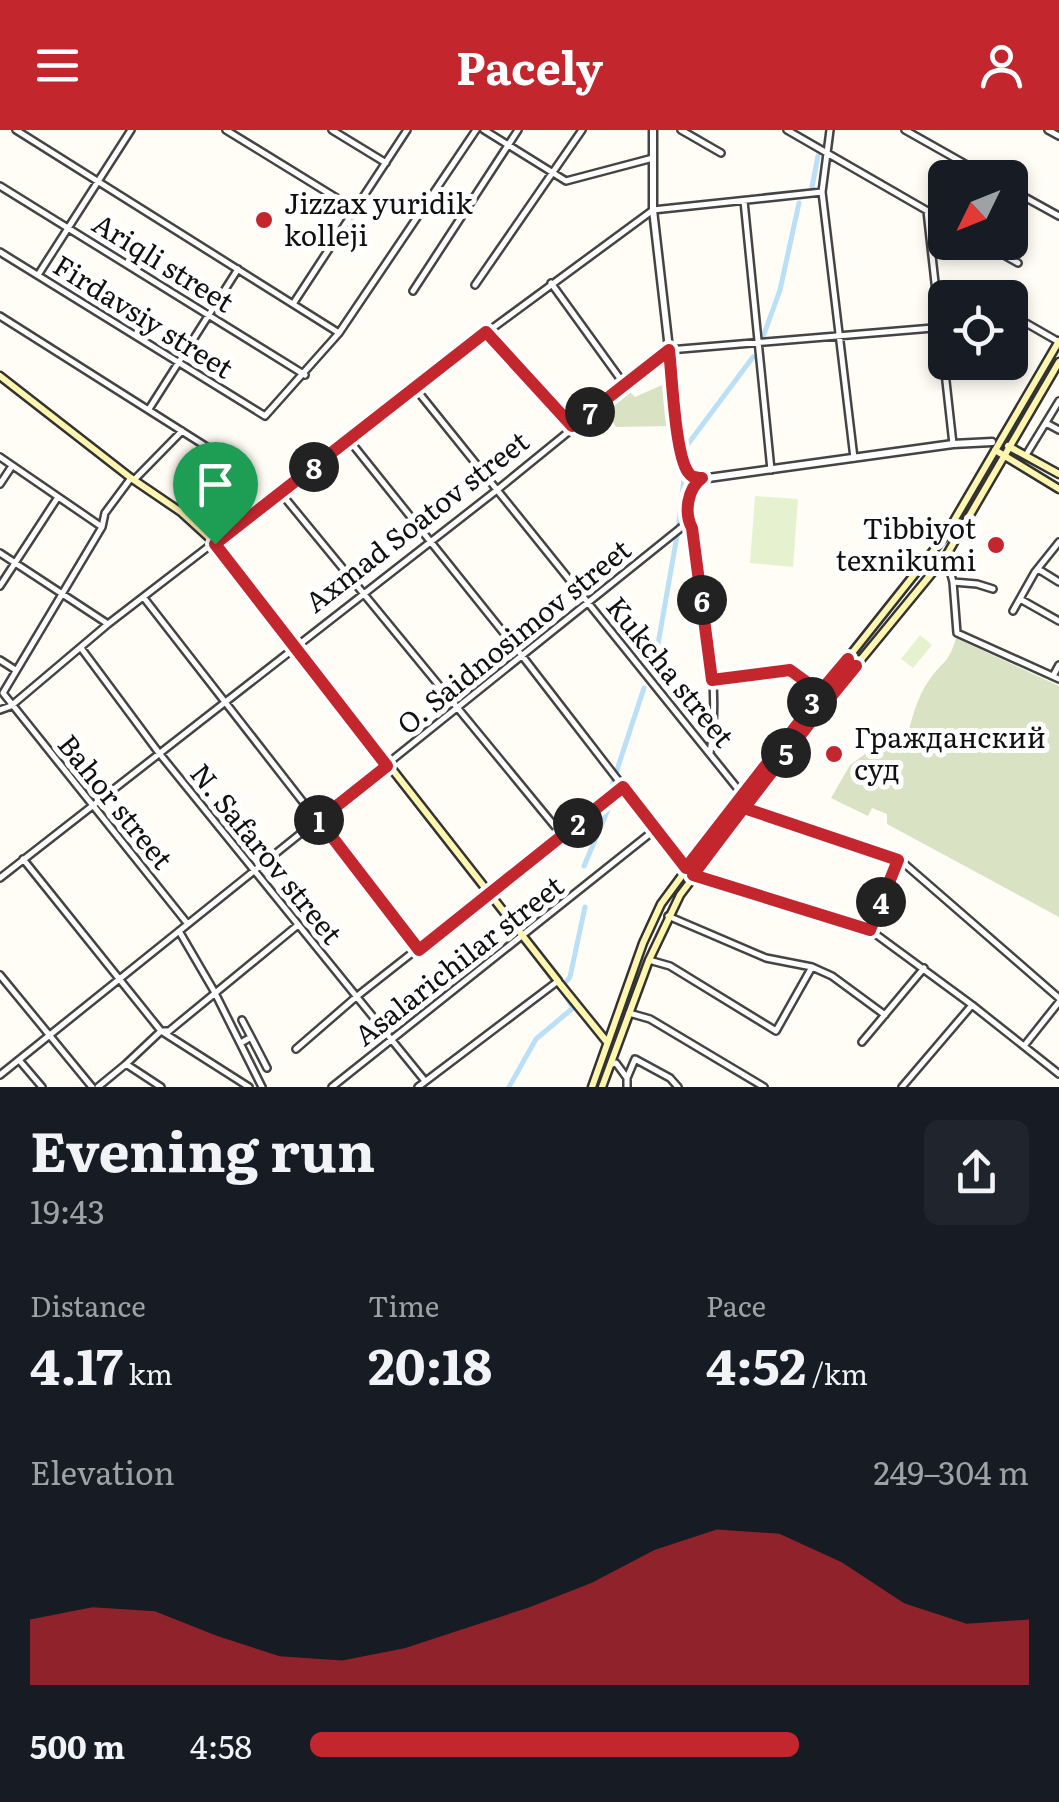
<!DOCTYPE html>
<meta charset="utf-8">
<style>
:root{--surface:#171b24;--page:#20242c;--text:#f1f3f6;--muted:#9ea1a6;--accent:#c4262e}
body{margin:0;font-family:Literata,serif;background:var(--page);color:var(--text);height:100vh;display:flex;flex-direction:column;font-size:38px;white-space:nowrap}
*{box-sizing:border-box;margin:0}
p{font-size:32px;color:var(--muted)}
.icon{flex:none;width:55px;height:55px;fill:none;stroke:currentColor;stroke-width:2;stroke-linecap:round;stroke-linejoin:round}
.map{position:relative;height:957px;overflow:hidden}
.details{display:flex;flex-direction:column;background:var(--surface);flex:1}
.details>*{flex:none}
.needle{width:65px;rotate:227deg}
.buttons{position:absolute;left:928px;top:30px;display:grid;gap:20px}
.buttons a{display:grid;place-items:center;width:100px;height:100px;border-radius:15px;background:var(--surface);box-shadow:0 5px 15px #0003;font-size:50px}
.pin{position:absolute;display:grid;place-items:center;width:85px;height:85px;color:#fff;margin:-102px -42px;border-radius:50% 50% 50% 0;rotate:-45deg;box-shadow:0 0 10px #0007}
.pin .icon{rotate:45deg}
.km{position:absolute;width:50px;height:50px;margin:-25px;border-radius:50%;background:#222;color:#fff;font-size:28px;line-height:50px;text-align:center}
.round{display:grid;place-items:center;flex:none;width:105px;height:105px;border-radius:15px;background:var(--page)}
.headline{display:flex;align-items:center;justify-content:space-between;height:170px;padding:0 30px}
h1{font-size:55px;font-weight:700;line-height:75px}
.stats{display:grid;grid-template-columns:repeat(3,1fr);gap:15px;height:170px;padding:10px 30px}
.stats div{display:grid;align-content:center}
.stats b{font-size:50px;font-weight:700}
.stats small{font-size:28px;font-weight:400}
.stats p{font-size:28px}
.chart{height:280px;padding:20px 30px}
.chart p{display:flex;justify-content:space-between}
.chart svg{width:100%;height:180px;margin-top:10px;fill:var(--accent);opacity:.7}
ul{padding:0 30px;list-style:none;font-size:32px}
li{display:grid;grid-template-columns:160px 120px 1fr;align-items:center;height:75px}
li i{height:25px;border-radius:12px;background:var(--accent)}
header{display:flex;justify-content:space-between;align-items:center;height:130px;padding:0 30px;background:var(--accent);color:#fff;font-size:45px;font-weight:700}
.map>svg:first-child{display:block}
.cemetery{fill:#d9e3c4}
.pitch{fill:#e6f2cf}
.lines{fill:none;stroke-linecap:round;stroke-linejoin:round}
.stream{stroke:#3f96cf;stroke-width:2.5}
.canal{stroke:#b9e0f7;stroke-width:5}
.minor-casing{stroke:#444;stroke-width:10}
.tertiary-casing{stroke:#444;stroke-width:11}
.secondary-casing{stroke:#333;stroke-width:11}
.minor{stroke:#fff;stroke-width:5}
.tertiary{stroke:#fff;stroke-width:6}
.secondary{stroke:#fff6b0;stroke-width:6}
.route-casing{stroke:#fff;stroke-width:20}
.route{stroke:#c4262e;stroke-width:12}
.poi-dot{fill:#c4262e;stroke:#fff;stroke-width:4}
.labels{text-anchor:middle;stroke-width:10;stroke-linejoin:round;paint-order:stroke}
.poi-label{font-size:28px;fill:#111;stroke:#fff;text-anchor:start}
.street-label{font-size:28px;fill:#111;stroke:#fff}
</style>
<header><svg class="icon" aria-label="menu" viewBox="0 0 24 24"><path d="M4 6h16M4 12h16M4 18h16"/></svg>Pacely<svg class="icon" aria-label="person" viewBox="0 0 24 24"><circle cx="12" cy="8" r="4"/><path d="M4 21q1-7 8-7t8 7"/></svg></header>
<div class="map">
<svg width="1059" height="957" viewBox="0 0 1059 957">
<rect width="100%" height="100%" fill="#fffdf5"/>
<path class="cemetery" d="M669,252l4,44 -57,1 -10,-15 24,-20 5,5z
M956,508l103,48v231l-172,-93v-10l-15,-6 -4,8 -37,-18 19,-33 26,-19 4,-7 24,11c6,-23 11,-51 26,-71 13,-19 18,-14 26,-41z"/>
<path class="pitch" d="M755,366l43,3 -5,68 -43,-4z
M920,505l12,10 -19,23 -12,-9z"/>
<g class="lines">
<path class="stream" d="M920,397l1,2 -1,1 -1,-2z"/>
<path class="canal" d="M812,57l6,-31
M763,207l17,-47 19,-87
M654,537l24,-137 10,-86 65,-87
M610,661l34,-103
M584,736l26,-61
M509,957l27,-48 37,-31 -12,-20 9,-11 15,-70"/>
<defs>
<path id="minor" d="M16,0l323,203
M226,0l130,80
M332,0l54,33
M484,0l82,51 87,-23
M681,0l40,23
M787,0l158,91
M830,0l-8,62 32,266
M905,0l85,48
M1048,0l11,6
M0,56l305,189
M1010,59l49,27
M744,71l27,269
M927,81l26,233
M981,112l37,21
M0,122l265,164 74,-83 137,-203
M38,145l93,-145
M551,153l73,101
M475,155l107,-155
M413,161l105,-161
M293,174l114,-174
M0,186l218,138
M1010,190l9,-1 40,23
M486,203l86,93
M415,258l327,406
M149,279l89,-140
M1046,293l13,7
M349,310l174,217 163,211
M1026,325l33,-54
M0,327l102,70
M131,348l-26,35 -3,14 -99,166 184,230
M134,350l48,-49
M0,354l12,-18
M280,362l282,343
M687,389l5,10c10,73 30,150 18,224
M0,423l108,71
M946,426l7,26 4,51 102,46
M1038,439l21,13
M953,452l24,2 16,5
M0,456l58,-89
M144,468l275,353
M1020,469l39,22
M1013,481l22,-39 24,-30
M81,518l78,105 266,328
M0,530l14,9
M1053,546l6,-11
M713,551l77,-11 30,22
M0,580l11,-4 97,-82 378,-291 167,-123 169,-18
M746,679l153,50 160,139
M23,729l138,172 88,56
M693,745l177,55 102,75 87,69
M0,748l497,-388 172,-140 276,-23
M668,786l98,42 46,9 20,9 53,39
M870,800l29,-71
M179,801l35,60 48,96
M649,830l21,6 106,65 36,-64
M0,845l92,112
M629,883l21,6 114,68
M242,890l9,17
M862,912l62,-74
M241,913l10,-6 16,31
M1024,916l35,-44
M296,919l60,-52 267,-210
M19,930l23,27
M612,934l4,-1 11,15v9
M0,945l682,-548c12,-16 2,-35 19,-48
M627,948l8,-19 35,19 8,9
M98,957l28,-23
M161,957l-35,-23 35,-33h8l129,-106
M332,957l325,-259
M418,957l140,-106
M902,957l70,-82"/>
<path id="tertiary" d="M653,0v80l28,243 11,24 9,2 252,-35 39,-2"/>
<path id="secondary" d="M0,246l131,102 50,34 34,31 343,438
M1008,316l51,28
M995,320l64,39
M560,854l47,58
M592,957l51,-144 18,-39 113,-153 171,-215 114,-195
M602,957l47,-127 31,-65 146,-193 120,-146 113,-194"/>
</defs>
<use href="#minor" class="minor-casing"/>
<use href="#tertiary" class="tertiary-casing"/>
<use href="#secondary" class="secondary-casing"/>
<use href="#minor" class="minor"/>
<use href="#tertiary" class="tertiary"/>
<use href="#secondary" class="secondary"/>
</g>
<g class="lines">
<defs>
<path id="route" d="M215,414l172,222 -68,54 100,130 204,-163 63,81 135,-174 5,2v6l-82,106 154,52 -28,70 -177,-55c53,-71 107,-141 163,-209h-7l-1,-7 -28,33 -30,-22 -78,10 -20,-152c-8,-15 -5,-39 10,-50 -8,-1 -10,0 -14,-6 -13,-18 -16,-97 -19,-122l-97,76 -86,-94 -271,212"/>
</defs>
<use href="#route" class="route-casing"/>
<use href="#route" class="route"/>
</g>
<g class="poi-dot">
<circle cx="264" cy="90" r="10"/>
<circle cx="996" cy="415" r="10"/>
<circle cx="834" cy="624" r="10"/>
</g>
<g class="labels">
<g class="poi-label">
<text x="284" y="84">Jizzax yuridik<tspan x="284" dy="32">kolleji</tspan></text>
<text x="976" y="409" text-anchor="end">Tibbiyot<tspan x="976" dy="32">texnikumi</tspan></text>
<text x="854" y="618">Гражданский<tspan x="854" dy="32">суд</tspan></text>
</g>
<g class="street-label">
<text transform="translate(163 133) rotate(32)" y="10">Ariqli street</text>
<text transform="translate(143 187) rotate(32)" y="10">Firdavsiy street</text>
<text transform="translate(417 392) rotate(-38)" y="10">Axmad Soatov street</text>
<text transform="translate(514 507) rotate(-39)" y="10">O. Saidnosimov street</text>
<text transform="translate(670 542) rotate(51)" y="10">Kukcha street</text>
<text transform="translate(115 672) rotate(51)" y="10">Bahor street</text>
<text transform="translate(266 724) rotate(51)" y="10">N. Safarov street</text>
<text transform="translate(459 831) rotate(-38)" y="10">Asalarichilar street</text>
</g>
</g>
</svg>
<div class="buttons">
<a><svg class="needle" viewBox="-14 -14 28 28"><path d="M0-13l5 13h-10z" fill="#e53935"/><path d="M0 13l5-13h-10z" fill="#9ea1a6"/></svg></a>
<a><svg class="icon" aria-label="locate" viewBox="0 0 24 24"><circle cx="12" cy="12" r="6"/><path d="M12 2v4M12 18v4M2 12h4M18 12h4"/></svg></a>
</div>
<div class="pin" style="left:215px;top:414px;background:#1e9e55"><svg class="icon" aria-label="arrive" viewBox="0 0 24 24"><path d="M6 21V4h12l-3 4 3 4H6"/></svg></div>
<b class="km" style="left:319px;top:690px">1</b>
<b class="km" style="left:578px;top:693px">2</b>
<b class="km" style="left:812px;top:572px">3</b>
<b class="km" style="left:881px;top:772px">4</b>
<b class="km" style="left:786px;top:623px">5</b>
<b class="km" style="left:702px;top:470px">6</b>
<b class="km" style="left:590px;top:282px">7</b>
<b class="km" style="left:314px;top:337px">8</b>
</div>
<section class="details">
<div class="headline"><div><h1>Evening run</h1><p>19:43</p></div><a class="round"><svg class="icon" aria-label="share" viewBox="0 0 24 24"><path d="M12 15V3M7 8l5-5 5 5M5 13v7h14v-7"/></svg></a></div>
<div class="stats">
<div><p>Distance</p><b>4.17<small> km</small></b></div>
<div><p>Time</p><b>20:18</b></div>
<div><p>Pace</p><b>4:52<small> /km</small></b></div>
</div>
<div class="chart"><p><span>Elevation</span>249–304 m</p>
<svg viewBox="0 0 160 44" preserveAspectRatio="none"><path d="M0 44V28L10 25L20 26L30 32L40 37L50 38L60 35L70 30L80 25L90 19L100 11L110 6L120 7L130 14L140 24L150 29L160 28V44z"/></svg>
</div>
<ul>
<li><b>500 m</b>4:58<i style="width:68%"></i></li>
</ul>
</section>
